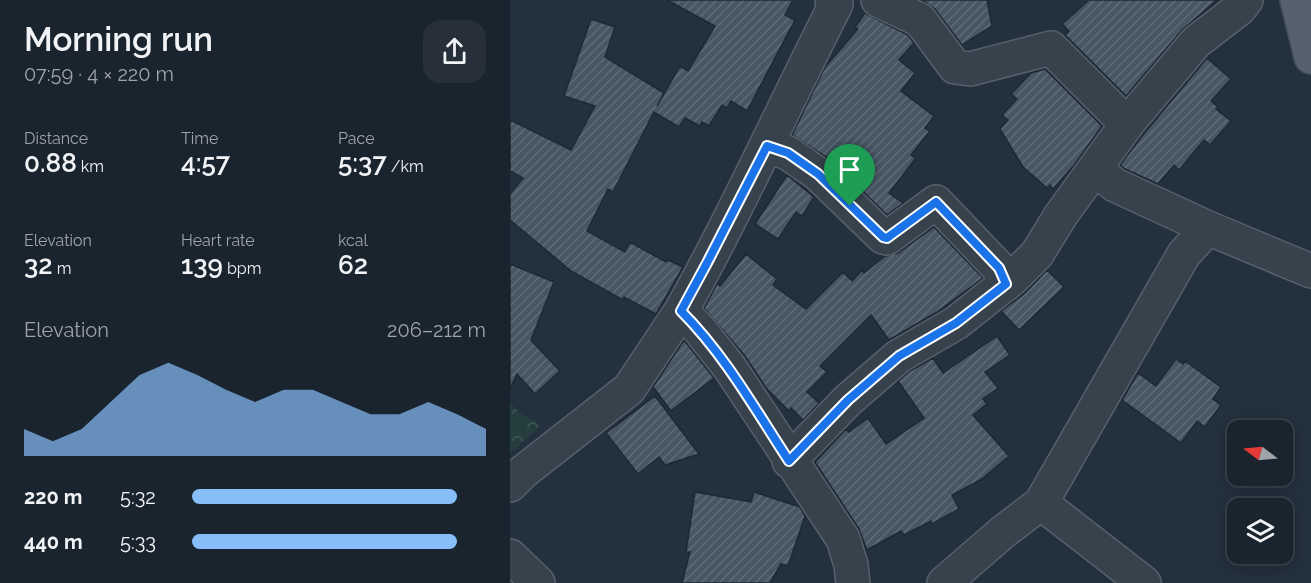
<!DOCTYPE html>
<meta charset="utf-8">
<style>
:root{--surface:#1a242e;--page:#27303a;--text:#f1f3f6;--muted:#9fa4aa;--line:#38414a;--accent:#87bdf8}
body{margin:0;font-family:Raleway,sans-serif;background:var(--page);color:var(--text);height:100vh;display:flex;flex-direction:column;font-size:22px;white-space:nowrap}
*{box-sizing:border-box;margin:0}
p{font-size:20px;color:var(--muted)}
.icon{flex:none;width:33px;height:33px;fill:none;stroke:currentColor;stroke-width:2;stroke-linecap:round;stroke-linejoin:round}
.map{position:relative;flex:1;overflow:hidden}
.sheet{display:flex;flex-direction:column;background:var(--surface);width:510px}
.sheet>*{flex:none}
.needle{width:39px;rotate:286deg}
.controls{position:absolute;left:717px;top:420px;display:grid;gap:12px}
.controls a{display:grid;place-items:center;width:66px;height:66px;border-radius:12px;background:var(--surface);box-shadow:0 3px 15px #0003,0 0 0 2px var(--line);font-size:30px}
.pin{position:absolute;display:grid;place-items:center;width:51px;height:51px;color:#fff;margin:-62px -26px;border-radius:50% 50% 50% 0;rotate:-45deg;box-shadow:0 0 6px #0007}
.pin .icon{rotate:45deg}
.round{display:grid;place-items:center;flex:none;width:63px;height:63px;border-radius:18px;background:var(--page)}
.headline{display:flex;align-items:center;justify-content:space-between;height:102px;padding:0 24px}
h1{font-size:33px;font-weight:600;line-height:45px}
.metrics{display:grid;grid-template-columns:repeat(3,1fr);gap:9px;height:102px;padding:6px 24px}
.metrics div{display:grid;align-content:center}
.metrics b{font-size:26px;font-weight:600}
.metrics small{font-size:16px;font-weight:400}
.metrics p{font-size:16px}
.chart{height:168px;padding:12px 24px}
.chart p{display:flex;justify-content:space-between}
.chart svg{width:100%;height:108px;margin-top:6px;fill:var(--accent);opacity:.7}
ul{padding:0 24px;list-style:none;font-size:20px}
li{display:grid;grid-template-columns:96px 72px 1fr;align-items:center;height:45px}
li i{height:15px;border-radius:8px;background:var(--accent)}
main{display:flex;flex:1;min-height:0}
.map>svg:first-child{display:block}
.forest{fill:url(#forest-crowns)}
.building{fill:url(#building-hatch);stroke:#1e2934;stroke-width:1.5}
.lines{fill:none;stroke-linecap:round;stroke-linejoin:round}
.minor-casing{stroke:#55606b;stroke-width:36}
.major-casing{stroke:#404b56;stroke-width:36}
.minor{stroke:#37424d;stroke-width:33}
.major{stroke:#55616d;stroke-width:33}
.route-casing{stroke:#fff;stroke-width:12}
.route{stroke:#1a73e8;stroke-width:8}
</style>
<main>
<section class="sheet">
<div class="headline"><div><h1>Morning run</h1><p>07:59 · 4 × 220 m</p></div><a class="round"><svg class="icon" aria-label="share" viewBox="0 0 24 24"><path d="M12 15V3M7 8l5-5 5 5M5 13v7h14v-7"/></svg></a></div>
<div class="metrics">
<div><p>Distance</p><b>0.88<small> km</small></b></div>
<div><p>Time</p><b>4:57</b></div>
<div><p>Pace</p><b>5:37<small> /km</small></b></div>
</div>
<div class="metrics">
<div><p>Elevation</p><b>32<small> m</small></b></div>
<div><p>Heart rate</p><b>139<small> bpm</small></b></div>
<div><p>kcal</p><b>62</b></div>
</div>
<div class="chart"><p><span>Elevation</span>206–212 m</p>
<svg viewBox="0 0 160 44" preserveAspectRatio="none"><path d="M0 44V33L10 38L20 33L30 22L40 11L50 6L60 11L70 17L80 22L90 17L100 17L110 22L120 27L130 27L140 22L150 27L160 33V44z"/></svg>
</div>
<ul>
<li><b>220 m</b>5:32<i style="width:90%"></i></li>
<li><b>440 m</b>5:33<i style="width:90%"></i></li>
</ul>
</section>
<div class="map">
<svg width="801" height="583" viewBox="0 0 801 583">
<defs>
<pattern id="forest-crowns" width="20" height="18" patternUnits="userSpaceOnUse" patternTransform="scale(1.5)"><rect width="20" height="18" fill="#253d3e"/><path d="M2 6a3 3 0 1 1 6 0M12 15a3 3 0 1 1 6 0" fill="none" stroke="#425758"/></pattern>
<pattern id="building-hatch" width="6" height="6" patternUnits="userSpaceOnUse" patternTransform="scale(1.5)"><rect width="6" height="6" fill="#475663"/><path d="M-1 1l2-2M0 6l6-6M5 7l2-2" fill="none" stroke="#5f6c78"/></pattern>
</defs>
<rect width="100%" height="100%" fill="#23303d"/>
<path class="forest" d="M0,403l11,11 20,11 -31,29z"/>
<path class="building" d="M157,0h126l-8,15 10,5 -48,91 -16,-10 -4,7 -5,-3 -13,21 -7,-4 -2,4 -15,-8 -6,9 -25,-15 -41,80 -5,-3 -21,42 38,21 5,-10 36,20 2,-2 15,7 -27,47 -32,-17 -1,3 -52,-29 -61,-51v-26l13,-16 -13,-7v-51l61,30 24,-44 -31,-10 27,-77 24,8 -10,30 59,36 -7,13 23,-40 8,5 27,-45z
M412,0h65l5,26 -30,19 -27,-36z
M579,0h128l-35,30 -56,66 -61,-61 4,-4 -7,-7z
M355,13l43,22 6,8 -15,17 16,13 -14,18 33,25 -9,12 5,3 -19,24 5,3 -27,35 14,10 -16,12 -56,-55 -39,-25 33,-68 33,-38 -3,-2z
M697,58l24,21 -20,22 7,6 -2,2 15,12 -21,24 -6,-5 -25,30 -5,-5 -16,19 -33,-15 -5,-4 22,-29z
M535,69l57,57 -27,38 -22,25 -3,-4 -3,3 -24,-21 -23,-38 8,-9 -6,-5 15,-16 -6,-5 20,-21z
M277,175l27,22 -12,19 -6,-4 -18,27 -23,-15z
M424,227l49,51 -46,34 -48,28 -18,-25 -51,51 7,6 -20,20 12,11 -16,17 -12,-12 -2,3 -23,-23 -21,-32 -41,-48 13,-24 3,2 26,-32 31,25 -4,6 33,24 37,-37 9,9 10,-11 2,3 21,-17 13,-3z
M0,264l44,18 -23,58 29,31 -25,23 -18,-20 -7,15z
M537,270l17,17 -45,43 -18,-19 24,-18z
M487,336l13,19 -25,17 13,16 -15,11 4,5 -14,11 36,41 -27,23 -30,16 7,14 -27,15 -1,-3 -27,14 -3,-4 -34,19 -8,-21 -44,-67 31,-33 3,3 19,-14 18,26 38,-26 -26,-37 12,-10 23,-13 10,15z
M174,340l30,38 -43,33 -18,-24z
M666,359l7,5 2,-3 36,26 -8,12 8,6 -16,22 -8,-6 -16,22 -59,-43 16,-27 18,13z
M145,396l44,58 -34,11 -6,-8 -21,17 -32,-41z
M185,492l56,10 3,-10 46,15 5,9 -17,50 -7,-2 -11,19h-88l8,-31h-4z"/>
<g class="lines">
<defs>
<path id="minor" d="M322,0l4,4c-52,102 -99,207 -155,307l19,19 30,38 113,171 8,26 2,18
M368,0l42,20 35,47 15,2 81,-21 76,76
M257,146l21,7 30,21 65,63 4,1 49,-36 63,66 7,16
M585,169l20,16 93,43 103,43
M279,461l59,-61 51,-44 57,-33 57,-45 24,-24 24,-39 66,-91 69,-82 43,-33 7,-9
M0,485l13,-13 106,-83 52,-78
M531,503l103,80
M0,556l28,27
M434,583l59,-51 38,-29 143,-249 24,-26"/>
<path id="major" d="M787,0l14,57"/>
</defs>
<use href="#minor" class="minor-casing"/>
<use href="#major" class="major-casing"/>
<use href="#minor" class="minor"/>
<use href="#major" class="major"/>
</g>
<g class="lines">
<defs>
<path id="route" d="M257,146l21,7 30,21 65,63 4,1 49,-36 63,66 7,16 -50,39 -57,33 -51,44 -59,61c-34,-52 -64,-106 -108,-150l26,-48z"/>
</defs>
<use href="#route" class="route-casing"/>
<use href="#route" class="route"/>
</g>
</svg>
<div class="controls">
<a><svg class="needle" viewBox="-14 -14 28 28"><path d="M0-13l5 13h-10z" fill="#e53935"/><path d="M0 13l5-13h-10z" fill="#9fa4aa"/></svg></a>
<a><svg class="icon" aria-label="layers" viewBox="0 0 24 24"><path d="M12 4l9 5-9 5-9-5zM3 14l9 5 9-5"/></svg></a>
</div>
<div class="pin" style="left:340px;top:206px;background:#1e9e55"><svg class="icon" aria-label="arrive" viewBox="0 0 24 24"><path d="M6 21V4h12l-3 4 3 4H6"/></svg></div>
</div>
</main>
